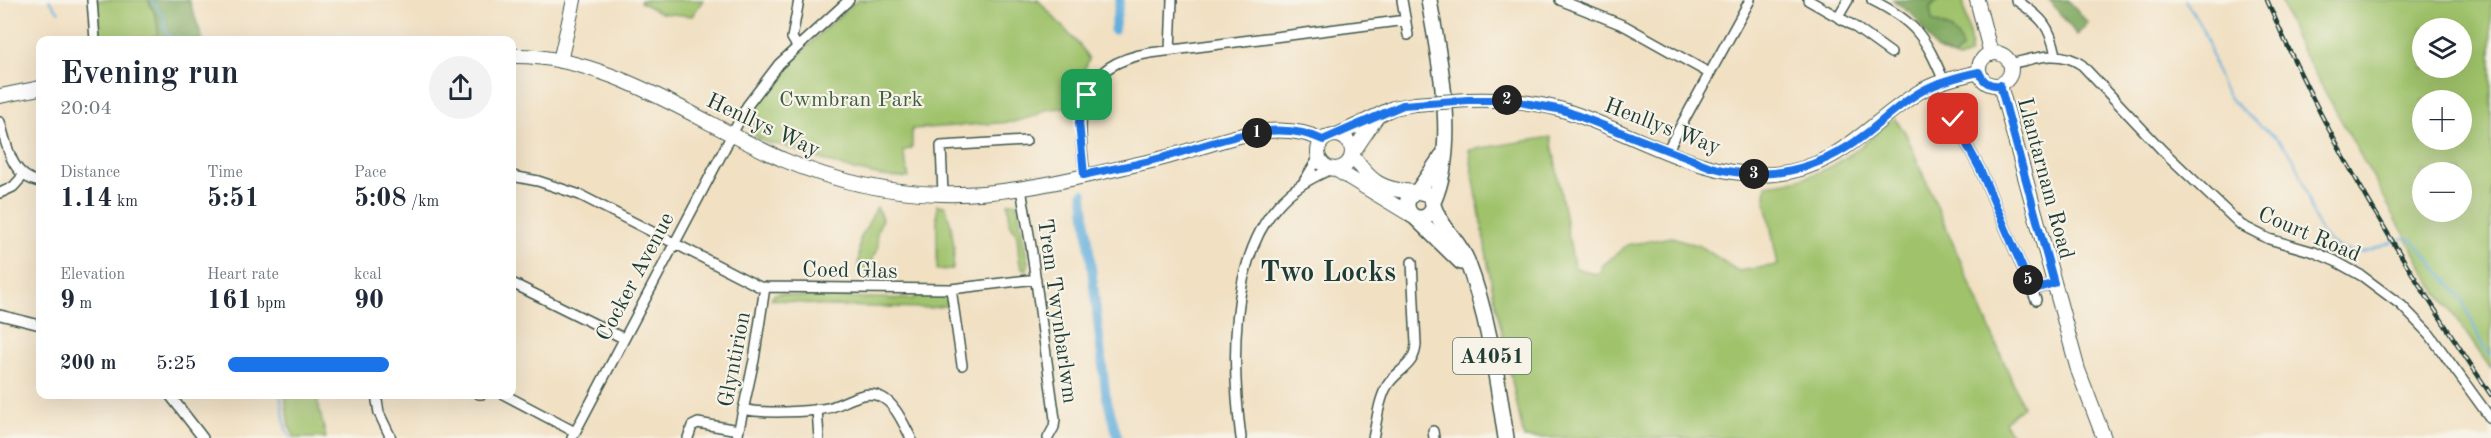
<!DOCTYPE html>
<meta charset="utf-8">
<style>
:root{--surface:#fff;--page:#f2f2f3;--text:#1f2937;--muted:#747a83;--accent:#1a73e8}
body{margin:0;font-family:"Old Standard TT",serif;background:var(--page);color:var(--text);height:100vh;display:flex;flex-direction:column;font-size:22px;white-space:nowrap}
*{box-sizing:border-box;margin:0}
p{font-size:20px;color:var(--muted)}
.icon{flex:none;width:33px;height:33px;fill:none;stroke:currentColor;stroke-width:2;stroke-linecap:round;stroke-linejoin:round}
.map{position:relative;flex:1;overflow:hidden}
.details{position:absolute;left:36px;top:36px;width:480px;height:363px;display:flex;flex-direction:column;background:var(--surface);border-radius:12px;box-shadow:0 6px 24px #0002}
.details>*{flex:none}
.controls{position:absolute;left:2412px;top:18px;display:grid;gap:12px}
.controls a{display:grid;place-items:center;width:60px;height:60px;border-radius:50%;background:var(--surface);box-shadow:0 6px 24px #0002;font-size:30px}
.pin{position:absolute;display:grid;place-items:center;width:51px;height:51px;color:#fff;margin:-26px;border-radius:12px;box-shadow:0 3px 9px #0006}
.km{position:absolute;width:30px;height:30px;margin:-15px;border-radius:50%;background:#222;color:#fff;font-size:16px;line-height:30px;text-align:center}
.round{display:grid;place-items:center;flex:none;width:63px;height:63px;border-radius:32px;background:var(--page)}
.head{display:flex;align-items:center;justify-content:space-between;height:102px;padding:0 24px}
h1{font-size:33px;font-weight:800;line-height:45px}
.stats{display:grid;grid-template-columns:repeat(3,1fr);gap:9px;height:102px;padding:6px 24px}
.stats div{display:grid;align-content:center}
.stats b{font-size:26px;font-weight:800}
.stats small{font-size:16px;font-weight:400}
.stats p{font-size:16px}
ul{padding:0 24px;list-style:none;font-size:20px}
li{display:grid;grid-template-columns:96px 72px 1fr;align-items:center;height:45px}
li i{height:15px;border-radius:8px;background:var(--accent)}
.map>svg:first-child{display:block}
.green{fill:#9fc26b;stroke:#5f8050;stroke-width:1.5;fill-rule:evenodd}
.forest{fill:#7fa85f;stroke:#4f724a;stroke-width:1.5}
.lines{fill:none;stroke-linecap:round;stroke-linejoin:round}
.stream{stroke:#64afdd;stroke-width:2}
.canal{stroke:#64afdd;stroke-width:9}
.street-casing{stroke:#3e5549;stroke-width:12}
.secondary-casing{stroke:#3e5549;stroke-width:16}
.primary-casing{stroke:#3e5549;stroke-width:18}
.street{stroke:#fff;stroke-width:9}
.secondary{stroke:#fff;stroke-width:14}
.primary{stroke:#fff;stroke-width:15}
.rail-casing{stroke:#1f3d34;stroke-width:4.5}
.rail{stroke:#f7f3e8;stroke-width:2;stroke-dasharray:7;stroke-linecap:butt}
.secondary-bridge-casing{stroke:#3e5549;stroke-width:16;stroke-linecap:butt}
.secondary-bridge{stroke:#fff;stroke-width:14}
.route-casing{stroke:#fff;stroke-width:12}
.route{stroke:#1a73e8;stroke-width:8}
.labels{text-anchor:middle;stroke-width:4.5;stroke-linejoin:round;paint-order:stroke}
.shield{fill:#f7f3e8;stroke:#60746a;stroke-width:1.5}
.shield-label{font-size:21px;font-weight:bold;fill:#1f3d34}
.park-label{font-size:22px;fill:#3f5e42;stroke:#f7f3e8}
.street-label{font-size:22px;fill:#1f3d34;stroke:#f7f3e8}
.district-label{font-size:28px;font-weight:bold;fill:#1f3d34;stroke:#f7f3e8}
</style>
<div class="map">
<svg width="2491" height="438" viewBox="0 0 2491 438">
<rect width="100%" height="100%" fill="#f7f3e8"/>
<filter id="ink" filterUnits="userSpaceOnUse"><feTurbulence type="fractalNoise" baseFrequency=".0167" numOctaves="2"/><feDisplacementMap in="SourceGraphic" scale="12" xChannelSelector="R" yChannelSelector="G"/><feConvolveMatrix kernelMatrix="1 2 1 2 8 2 1 2 1" color-interpolation-filters="sRGB"/></filter>
<filter id="wash" filterUnits="userSpaceOnUse"><feTurbulence type="fractalNoise" baseFrequency=".008" numOctaves="4" result="noise"/><feDisplacementMap in="SourceGraphic" scale="24" xChannelSelector="R" yChannelSelector="G"/><feGaussianBlur stdDeviation="1.35" result="paint"/><feColorMatrix in="noise" values="0 0 0 0 0 0 0 0 0 0 0 0 0 0 0 0 0 1.4 0 .05"/><feComposite in="paint" operator="in"/></filter>
<g filter="url(#wash)">
<rect width="100%" height="100%" fill="#f1e0c2"/>
<path class="green" d="M97,0h51l8,16 2,17 -7,6 -42,-3 -10,4z
M641,0h62l-11,16 -31,-3 -21,-11z
M858,0h180l44,48 7,11 -21,48 -23,3 -10,6 -22,6 -101,7v19l-9,3 6,27 -28,-2 -35,-8 -65,-23 -14,-2 -11,-6 -6,-24 18,-28 61,-60z
M1938,0h25l8,44 -2,11 -11,4 -5,-2 9,-8 -11,-21 -19,-7 -2,-14z
M2281,0h210v369l-59,-85 -139,-250zM2422,28h40v40h-40zM2422,100h40v40h-40zM2422,172h40v40h-40z
M1894,118l11,14 118,274 -18,16 8,16h-489l-33,-157 -22,-131 82,-13 23,130 19,7 9,-2 -1,-5 26,-22 45,-8 28,9 38,25 40,-6 -13,-67 1,-13c60,-6 85,-29 128,-67z
M1008,203h9l11,59 -1,8 -5,-2 -3,-8 -2,-25 -7,-12z
M937,205l8,1 6,19 3,23 -1,21 -16,1z
M877,207l5,12 -5,13 1,16 -5,9v15l-15,-1 2,-32z
M781,293l15,3 117,3 4,-4 33,-1 1,11 -22,3 -104,-2 -54,-7 4,-5z
M285,395h31l10,43h-31l-6,-12z"/>
<path class="forest" d="M148,0h41l14,40h-102l8,-4 42,3 7,-6 -2,-17z
M1893,0h45l-8,7 2,14c16,7 27,10 30,28l-9,8 -17,-8 -22,-33z
M2049,0h19l20,23 -11,12z"/>
<g class="lines">
<path class="stream" d="M49,0l10,12
M152,0l12,18v10l7,11
M2185,0c9,13 17,26 22,40 7,19 9,40 21,56 22,27 54,37 70,71 13,28 11,69 44,82 28,12 48,-15 70,-10l50,60 21,48 8,8
M168,40l8,-3 7,3
M280,394l6,36 5,8"/>
<path class="canal" d="M1114,30l6,-30
M1083,193l23,203 12,42"/>
</g>
</g>
<g filter="url(#ink)">
<g class="lines">
<defs>
<path id="street" d="M92,0l3,40
M1402,0l6,35
M1560,0l65,26 84,47
M1808,0l44,25 39,28
M1872,0c44,22 53,37 72,81
M2016,0c25,17 34,25 40,55
M1838,17l10,-17
M797,46l-5,-8 7,-38
M1170,51l2,-51
M2010,64c25,-6 50,-15 72,1l80,85 79,75 28,14 45,13 21,9 27,15 39,29 29,30 61,84
M1953,119l27,50 56,131
M0,122c7,24 11,55 40,60
M1667,151l83,-151
M1085,175c-9,-62 -9,-110 65,-122l256,-33
M512,176l26,5 42,14 180,92 191,2 85,-10
M1303,183l16,-26
M1021,189l10,57 24,173 -1,8 -6,11
M0,193l13,-6 10,-11
M943,194l-2,-48 85,-5
M512,283l111,55
M951,289l11,76
M2032,290l22,-7
M0,315l40,10
M169,394l34,44
M376,394l3,19 12,25
M479,394h3
M503,394l72,38
M743,409c19,5 65,3 85,-1 17,-4 35,-20 53,-11 14,6 23,28 30,41
M817,409l2,29
M1433,431l1,7
M572,438l175,-332 32,-42 70,-64
M688,438l4,-12 6,-3 40,7
M737,438l17,-78 11,-73
M1241,438c-9,-70 -13,-178 38,-234 15,-17 33,-27 53,-35
M1373,438c4,-16 5,-37 14,-52 9,-16 28,-19 29,-42l-4,-82"/>
<path id="secondary" d="M1977,0l14,54
M1979 69a16 16 0 1 1 32 0a16 16 0 1 1-32 0Z
M512,56c96,-2 187,67 272,104 50,21 104,33 158,34 72,2 144,-19 214,-34 53,-12 113,-46 167,-20
M560,61l14,-61
M2000,85l78,285 26,68
M0,96l40,-8
M1468,100c32,-1 64,1 95,10 69,21 137,70 212,64 64,-6 94,-51 144,-82 18,-11 39,-15 60,-20
M1318 152a17 17 0 1 1 34 0a17 17 0 1 1-34 0Z
M1337,135l56,-27 22,-4
M1353,152l23,-34
M1352,155c19,27 29,35 63,37
M1335,169l76,46"/>
<path id="primary" d="M1429,0c10,61 30,143 4,202
M1418,191l24,-35
M1407 205a13 13 0 1 1 26 0a13 13 0 1 1-26 0Z
M1433,205c6,21 26,36 34,56 22,56 30,118 39,177
M1416,218l45,44"/>
</defs>
<use href="#street" class="street-casing"/>
<use href="#secondary" class="secondary-casing"/>
<use href="#primary" class="primary-casing"/>
<use href="#street" class="street"/>
<use href="#secondary" class="secondary"/>
<use href="#primary" class="primary"/>
<defs>
<path id="rail" d="M2267,0c59,139 140,270 224,395"/>
</defs>
<use href="#rail" class="rail-casing"/>
<use href="#rail" class="rail"/>
<defs>
<path id="secondary-bridge" d="M1415,104l53,-4"/>
</defs>
<use href="#secondary-bridge" class="secondary-bridge-casing"/>
<use href="#secondary-bridge" class="secondary-bridge"/>
</g>
</g>
<g class="lines" filter="url(#ink)">
<defs>
<path id="route" d="M1087,95l-8,27 5,53c26,-6 52,-10 77,-17 51,-13 111,-43 162,-18l80,-35 65,-5h40l55,10 148,57c55,16 108,3 152,-31 20,-15 37,-33 59,-45 18,-10 38,-15 57,-19 4,10 10,14 21,13l54,198 -22,7 -52,-121 -27,-50"/>
</defs>
<use href="#route" class="route-casing"/>
<use href="#route" class="route"/>
</g>
<g class="labels">
<rect class="shield" x="1453" y="338" width="78" height="36" rx="4.5"/>
<g class="shield-label">
<text x="1492" y="363">A4051</text>
</g>
<g class="park-label">
<text x="851" y="106">Cwmbran Park</text>
</g>
<g class="street-label">
<text transform="translate(764 124) rotate(25)" y="8">Henllys Way</text>
<text transform="translate(1663 125) rotate(21)" y="8">Henllys Way</text>
<text transform="translate(2047 178) rotate(75)" y="8">Llantarnam Road</text>
<text transform="translate(2310 233) rotate(23)" y="8">Court Road</text>
<text transform="translate(850 269) rotate(1)" y="8">Coed Glas</text>
<text transform="translate(634 276) rotate(-62)" y="8">Cocker Avenue</text>
<text transform="translate(1059 311) rotate(82)" y="8">Trem Twynbarlwm</text>
<text transform="translate(733 359) rotate(-79)" y="8">Glyntirion</text>
</g>
<g class="district-label">
<text x="1328" y="281">Two Locks</text>
</g>
</g>
</svg>
<div class="controls">
<a><svg class="icon" aria-label="layers" viewBox="0 0 24 24"><path d="M12 4l9 5-9 5-9-5zM3 14l9 5 9-5"/></svg></a>
<a>+</a>
<a>−</a>
</div>
<div class="pin" style="left:1087px;top:95px;background:#1e9e55"><svg class="icon" aria-label="arrive" viewBox="0 0 24 24"><path d="M6 21V4h12l-3 4 3 4H6"/></svg></div>
<div class="pin" style="left:1953px;top:119px;background:#d93025"><svg class="icon" aria-label="check" viewBox="0 0 24 24"><path d="M5 12l5 5 9-10"/></svg></div>
<b class="km" style="left:1257px;top:133px">1</b>
<b class="km" style="left:1507px;top:100px">2</b>
<b class="km" style="left:1754px;top:174px">3</b>
<b class="km" style="left:2028px;top:280px">5</b>
<section class="details">
<div class="head"><div><h1>Evening run</h1><p>20:04</p></div><a class="round"><svg class="icon" aria-label="share" viewBox="0 0 24 24"><path d="M12 15V3M7 8l5-5 5 5M5 13v7h14v-7"/></svg></a></div>
<div class="stats">
<div><p>Distance</p><b>1.14<small> km</small></b></div>
<div><p>Time</p><b>5:51</b></div>
<div><p>Pace</p><b>5:08<small> /km</small></b></div>
</div>
<div class="stats">
<div><p>Elevation</p><b>9<small> m</small></b></div>
<div><p>Heart rate</p><b>161<small> bpm</small></b></div>
<div><p>kcal</p><b>90</b></div>
</div>
<ul>
<li><b>200 m</b>5:25<i style="width:61%"></i></li>
</ul>
</section>
</div>
